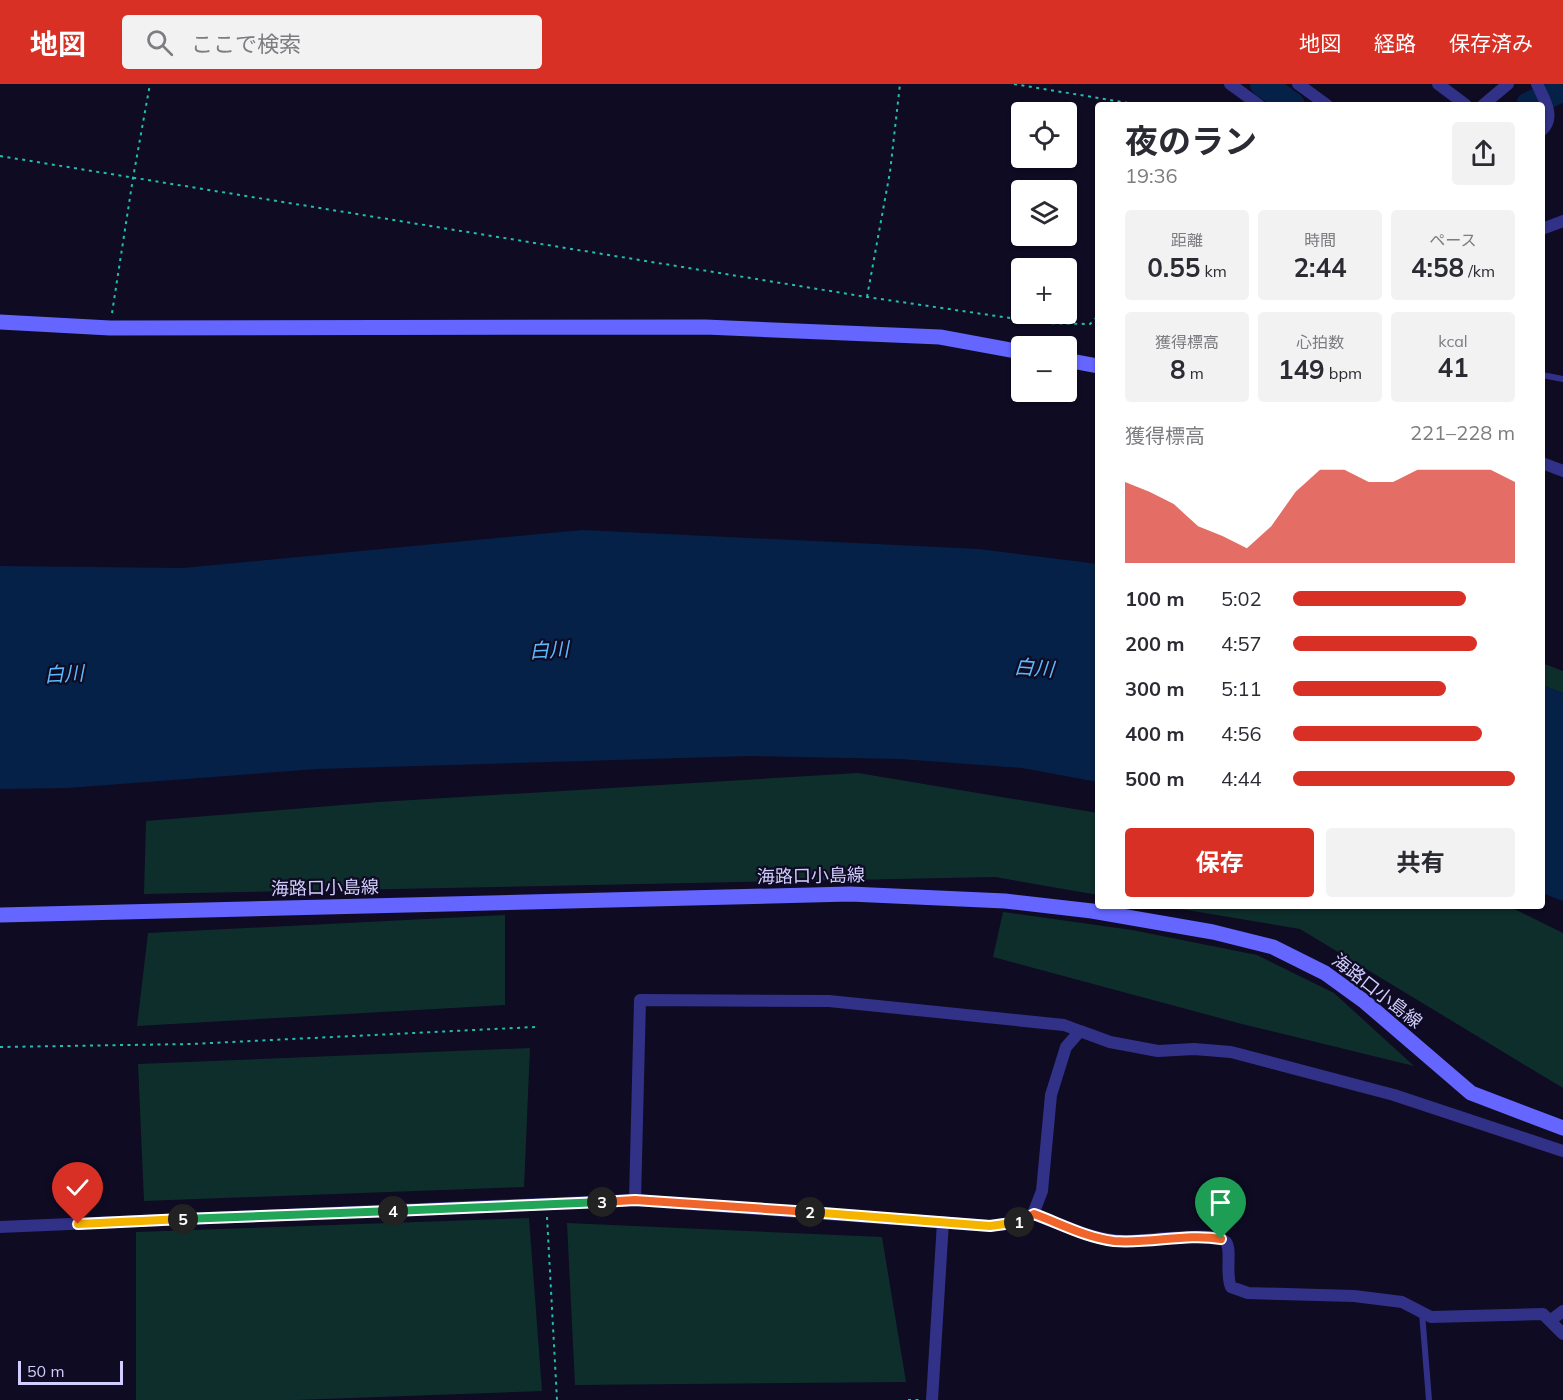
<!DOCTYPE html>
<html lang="ja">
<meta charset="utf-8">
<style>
:root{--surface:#fff;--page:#f2f2f3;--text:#2b2b33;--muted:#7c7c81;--accent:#d93025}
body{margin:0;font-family:Mulish,"Noto Sans JP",sans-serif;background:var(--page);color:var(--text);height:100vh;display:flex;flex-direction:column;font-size:22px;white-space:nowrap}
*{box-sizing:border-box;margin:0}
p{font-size:20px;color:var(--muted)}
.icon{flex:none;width:33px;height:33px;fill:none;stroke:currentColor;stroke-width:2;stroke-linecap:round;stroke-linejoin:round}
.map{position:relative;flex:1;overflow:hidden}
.details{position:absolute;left:1095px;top:18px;width:450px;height:807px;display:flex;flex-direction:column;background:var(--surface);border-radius:6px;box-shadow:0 2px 4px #0004}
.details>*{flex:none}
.buttons{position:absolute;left:1011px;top:18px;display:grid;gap:12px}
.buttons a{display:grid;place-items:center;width:66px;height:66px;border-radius:6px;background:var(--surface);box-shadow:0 2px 4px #0004;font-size:30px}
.scale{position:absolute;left:18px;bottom:15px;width:105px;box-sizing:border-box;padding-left:6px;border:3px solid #d1cdff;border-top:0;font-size:16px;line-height:21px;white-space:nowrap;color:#d1cdff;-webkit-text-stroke:4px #0e0b23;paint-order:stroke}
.pin{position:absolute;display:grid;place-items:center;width:51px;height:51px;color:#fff;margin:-62px -26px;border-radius:50% 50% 50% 0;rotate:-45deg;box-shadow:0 0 6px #0007}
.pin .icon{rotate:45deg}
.km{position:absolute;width:30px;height:30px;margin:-15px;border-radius:50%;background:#222;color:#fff;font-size:16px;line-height:30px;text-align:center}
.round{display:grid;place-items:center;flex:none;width:63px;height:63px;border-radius:6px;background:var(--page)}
.overview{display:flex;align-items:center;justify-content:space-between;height:102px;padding:0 30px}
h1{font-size:33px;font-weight:700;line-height:45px}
.metrics{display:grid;grid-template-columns:repeat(3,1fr);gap:9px;height:102px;padding:6px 30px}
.metrics div{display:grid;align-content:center;border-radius:6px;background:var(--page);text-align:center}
.metrics b{font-size:26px;font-weight:700}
.metrics small{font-size:16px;font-weight:400}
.metrics p{font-size:16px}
.chart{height:168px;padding:12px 30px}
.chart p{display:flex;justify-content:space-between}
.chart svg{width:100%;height:108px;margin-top:6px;fill:var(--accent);opacity:.7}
.cta{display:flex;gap:12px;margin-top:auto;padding:12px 30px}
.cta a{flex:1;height:69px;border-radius:6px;background:var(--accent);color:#fff;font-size:24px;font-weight:700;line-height:69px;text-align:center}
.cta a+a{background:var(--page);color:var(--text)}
ul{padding:0 30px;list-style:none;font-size:20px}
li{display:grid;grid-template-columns:96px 72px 1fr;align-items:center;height:45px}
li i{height:15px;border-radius:8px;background:var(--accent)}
header{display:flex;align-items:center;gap:36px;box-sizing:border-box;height:84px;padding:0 30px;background:var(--accent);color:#fff}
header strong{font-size:28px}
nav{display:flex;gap:33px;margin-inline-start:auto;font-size:21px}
.search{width:420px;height:54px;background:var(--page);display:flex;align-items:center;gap:15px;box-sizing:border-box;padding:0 21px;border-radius:6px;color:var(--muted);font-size:22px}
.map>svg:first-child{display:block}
.green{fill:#0e2e2b}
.water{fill:#062147}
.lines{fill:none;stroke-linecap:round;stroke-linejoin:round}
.river{stroke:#062147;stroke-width:26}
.path{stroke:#22bfaf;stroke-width:2;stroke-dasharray:3 4.5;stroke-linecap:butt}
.lane{stroke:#313187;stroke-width:6}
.street{stroke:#313187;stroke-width:12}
.secondary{stroke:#6466ff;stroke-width:15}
.split-1-casing{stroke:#fff;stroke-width:12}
.split-2-casing{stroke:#fff;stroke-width:12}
.split-3-casing{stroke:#fff;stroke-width:12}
.split-4-casing{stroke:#fff;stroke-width:12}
.split-5-casing{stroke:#fff;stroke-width:12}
.split-6-casing{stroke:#fff;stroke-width:12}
.split-1{stroke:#f0652b;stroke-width:8}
.split-2{stroke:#f5b400;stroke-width:8}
.split-3{stroke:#f0652b;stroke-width:8}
.split-4{stroke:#22a559;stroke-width:8}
.split-5{stroke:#22a559;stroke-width:8}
.split-6{stroke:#f5b400;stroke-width:8}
.labels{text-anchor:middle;stroke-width:4.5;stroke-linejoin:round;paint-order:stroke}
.street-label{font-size:18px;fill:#d1cdff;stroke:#0e0b23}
.water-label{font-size:20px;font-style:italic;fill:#5bbaff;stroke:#0e0b23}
</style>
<header>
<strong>地図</strong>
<div class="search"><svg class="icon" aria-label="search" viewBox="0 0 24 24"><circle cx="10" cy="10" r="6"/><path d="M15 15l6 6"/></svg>ここで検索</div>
<nav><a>地図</a><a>経路</a><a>保存済み</a></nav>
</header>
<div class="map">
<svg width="1563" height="1316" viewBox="0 0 1563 1316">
<rect width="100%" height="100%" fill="#0e0b23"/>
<path class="green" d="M1542,579l21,8v22l-21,-8z
M858,689l240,40v82l-103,-18 -851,17 2,-73 233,-19z
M1163,822h345l55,27v155l-263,-159z
M1003,828l129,18 125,25 77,38 80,73 -172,-42 -249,-67z
M505,831v90l-368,21 11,-93z
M530,964l-6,139 -380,14 -6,-137z
M529,1134l13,173 -246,9h-160v-168z
M567,1139l315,14 24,145 -331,3z"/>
<path class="water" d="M582,446l397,19 119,15v218l-76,-14 -122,-9 -151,-3 -432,13 -250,19 -67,1v-223l183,2z
M1542,601l21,8v208l-21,-8z"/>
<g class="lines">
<path class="river" d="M1263,0l29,21
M1529,21l34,-17"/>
<path class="path" d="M1014,0l126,21
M0,72l867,141 177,26 46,1 8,-8
M867,213l23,-125 10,-88
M112,229l21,-135 17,-94
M0,963l191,-3 344,-17
M547,1133l10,183
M908,1316h12"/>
<path class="lane" d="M1542,291l21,4
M1422,1229l7,87"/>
<path class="street" d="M1230,0l29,21
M1298,0l29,21
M1438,0l28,21
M1537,0c7,15 19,33 5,46
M1483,21l25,-21
M1542,145l21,-8
M1542,379l21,8
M635,1116l5,-200 189,1 235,24 16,6
M1033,1130c26,9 52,23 79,26 17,3 37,-1 55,-2 12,0 50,-5 59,4 6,8 -1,32 5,45l17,6 106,3 48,6 29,15 112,-3 20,20
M0,1143l635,-27 355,26 31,-4 12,-8 9,-23 9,-96 15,-48 14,-16 30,11 48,9 36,-2 37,3 163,43 169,56
M1551,1236l12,-9
M932,1316l11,-178"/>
<path class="secondary" d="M0,238l110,6 595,-1 235,10 82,15
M1066,276l32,6
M0,831l850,-21 155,7 87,10 121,21 60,15 52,26 40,29 106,91 92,35"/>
</g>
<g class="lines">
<defs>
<path id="split-1" d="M1019,1138l15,-8c25,9 53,24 80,27 36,3 72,-8 107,-2"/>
<path id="split-2" d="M810,1128l180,14 29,-4"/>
<path id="split-3" d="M602,1118l33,-2 175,12"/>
<path id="split-4" d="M393,1127l209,-9"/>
<path id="split-5" d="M183,1135l210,-8"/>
<path id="split-6" d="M78,1140l105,-5"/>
</defs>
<use href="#split-1" class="split-1-casing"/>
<use href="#split-2" class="split-2-casing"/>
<use href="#split-3" class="split-3-casing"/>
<use href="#split-4" class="split-4-casing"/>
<use href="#split-5" class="split-5-casing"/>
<use href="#split-6" class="split-6-casing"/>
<use href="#split-1" class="split-1"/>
<use href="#split-2" class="split-2"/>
<use href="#split-3" class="split-3"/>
<use href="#split-4" class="split-4"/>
<use href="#split-5" class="split-5"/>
<use href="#split-6" class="split-6"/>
</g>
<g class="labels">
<g class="street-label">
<text transform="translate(811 792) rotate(-1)" y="6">海路口小島線</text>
<text transform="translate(325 804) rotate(-1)" y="6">海路口小島線</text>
<text transform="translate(1377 907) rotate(38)" y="6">海路口小島線</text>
</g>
<g class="water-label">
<text transform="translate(549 566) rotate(-3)" y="7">白川</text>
<text transform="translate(1034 584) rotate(4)" y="7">白川</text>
<text transform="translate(64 590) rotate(-3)" y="7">白川</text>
</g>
</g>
</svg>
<div class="buttons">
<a><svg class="icon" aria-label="locate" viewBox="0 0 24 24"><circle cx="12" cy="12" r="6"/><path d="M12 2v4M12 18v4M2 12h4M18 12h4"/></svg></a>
<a><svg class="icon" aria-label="layers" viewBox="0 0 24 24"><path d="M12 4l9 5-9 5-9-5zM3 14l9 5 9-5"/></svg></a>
<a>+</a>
<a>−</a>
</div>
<div class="scale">50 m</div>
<div class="pin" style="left:1221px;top:1155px;background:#1e9e55"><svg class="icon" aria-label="arrive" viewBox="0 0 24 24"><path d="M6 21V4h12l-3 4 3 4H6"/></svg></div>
<div class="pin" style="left:78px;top:1140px;background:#d93025"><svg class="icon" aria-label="check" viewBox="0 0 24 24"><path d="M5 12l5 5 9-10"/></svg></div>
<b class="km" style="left:1019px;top:1138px">1</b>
<b class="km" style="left:810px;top:1128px">2</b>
<b class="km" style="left:602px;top:1118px">3</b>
<b class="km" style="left:393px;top:1127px">4</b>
<b class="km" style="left:183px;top:1135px">5</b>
<section class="details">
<div class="overview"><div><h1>夜のラン</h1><p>19:36</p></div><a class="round"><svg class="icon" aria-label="share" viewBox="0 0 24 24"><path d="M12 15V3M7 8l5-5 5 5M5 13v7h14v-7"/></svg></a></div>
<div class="metrics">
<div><p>距離</p><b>0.55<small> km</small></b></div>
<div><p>時間</p><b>2:44</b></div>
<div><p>ペース</p><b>4:58<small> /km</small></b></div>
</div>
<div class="metrics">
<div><p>獲得標高</p><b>8<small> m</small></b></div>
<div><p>心拍数</p><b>149<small> bpm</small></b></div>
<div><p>kcal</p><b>41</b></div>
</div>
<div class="chart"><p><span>獲得標高</span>221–228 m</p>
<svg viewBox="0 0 160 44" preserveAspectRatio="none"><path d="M0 44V11L10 15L20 20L30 29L40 33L50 38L60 29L70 15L80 6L90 6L100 11L110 11L120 6L130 6L140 6L150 6L160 11V44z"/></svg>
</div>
<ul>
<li><b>100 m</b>5:02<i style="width:78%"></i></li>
<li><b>200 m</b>4:57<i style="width:83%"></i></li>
<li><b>300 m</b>5:11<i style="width:69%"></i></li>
<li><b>400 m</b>4:56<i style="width:85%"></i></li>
<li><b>500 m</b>4:44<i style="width:100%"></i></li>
</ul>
<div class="cta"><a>保存</a><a>共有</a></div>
</section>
</div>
